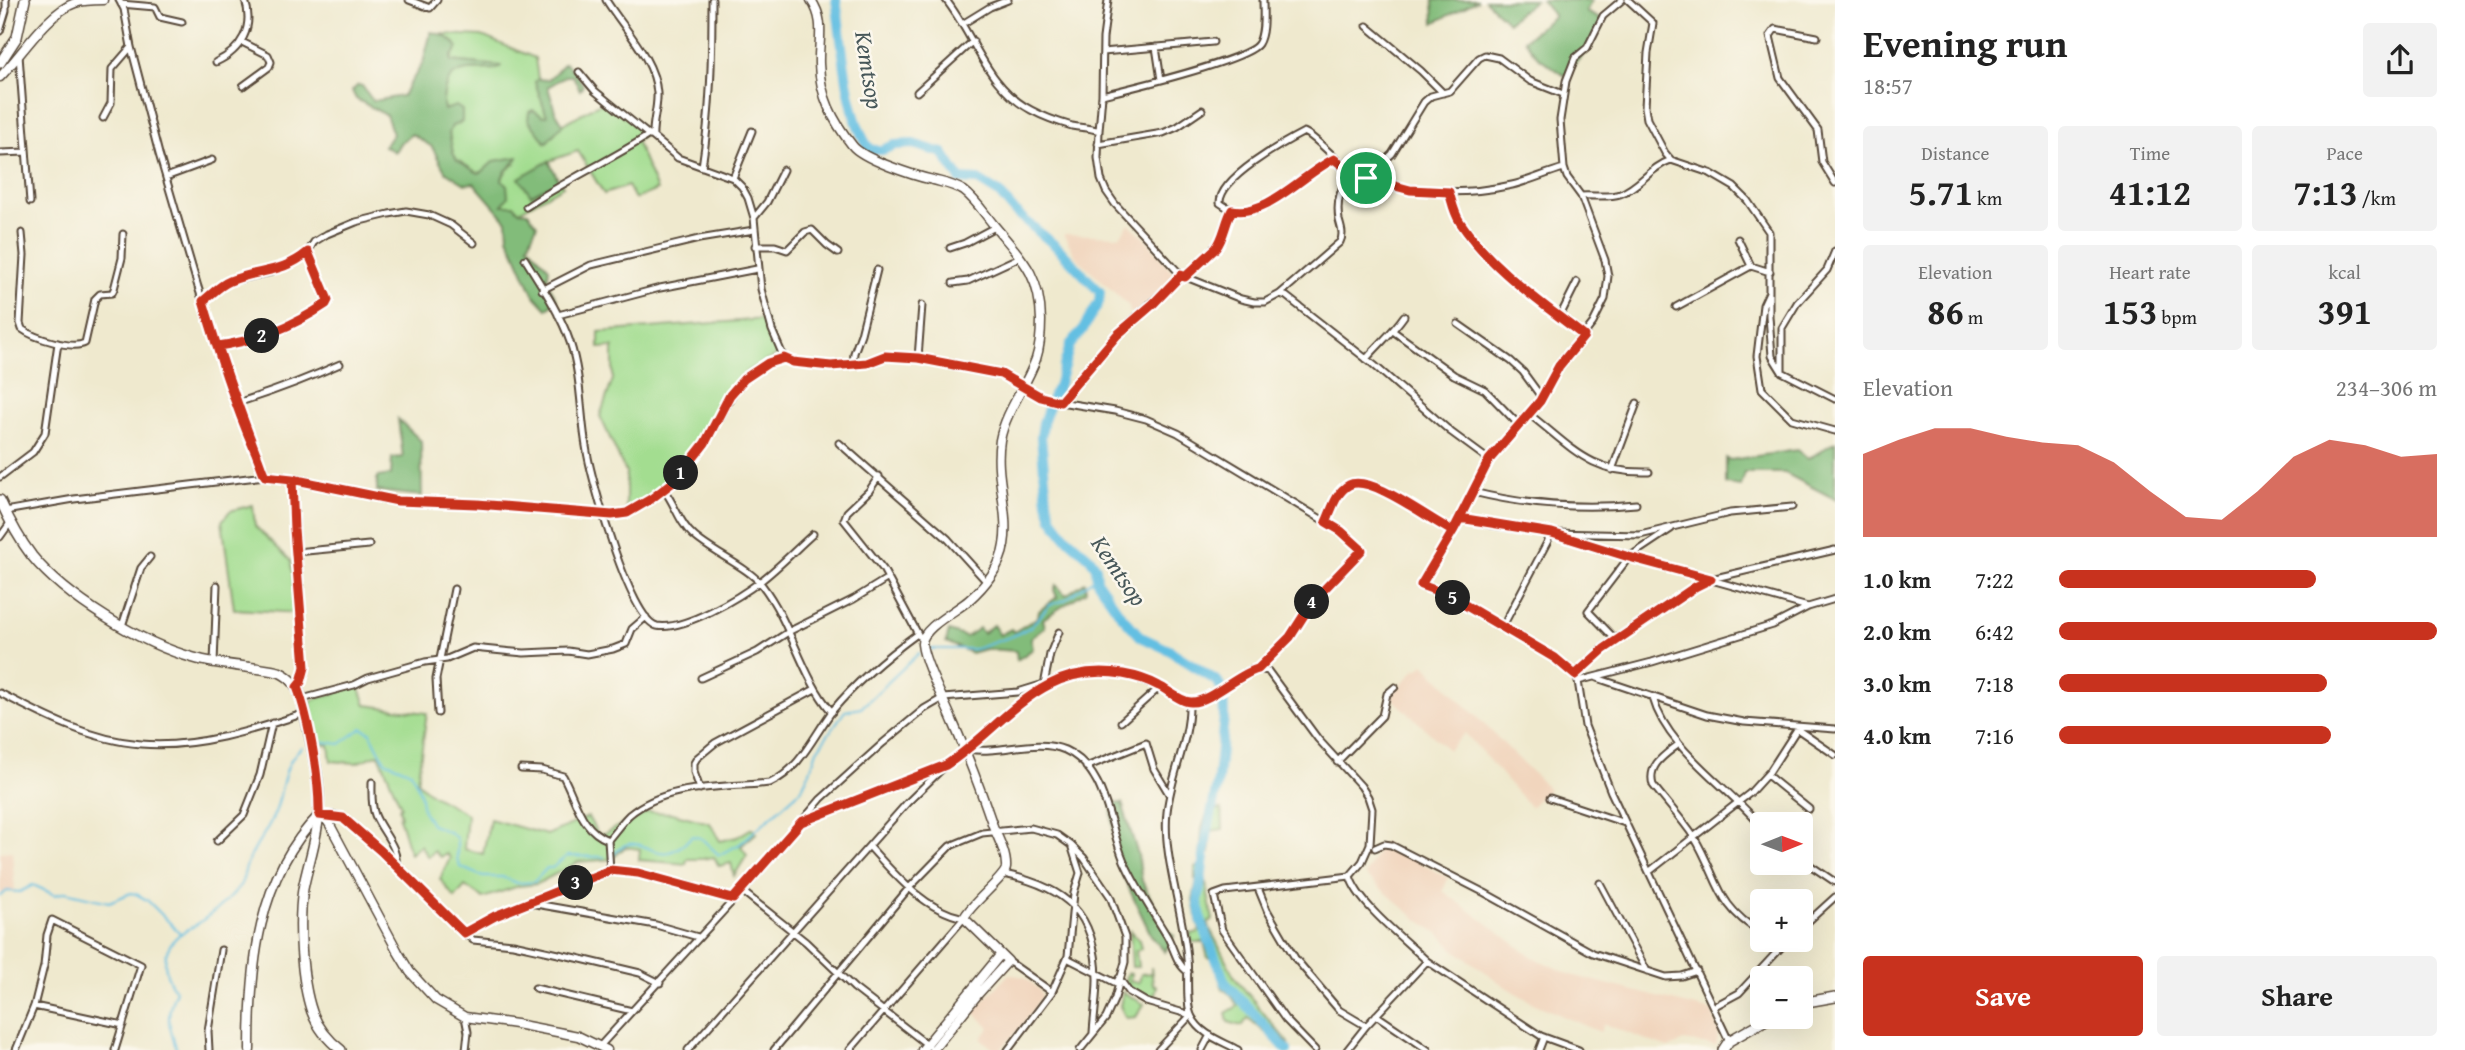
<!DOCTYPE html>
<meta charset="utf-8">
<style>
:root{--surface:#fff;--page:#f2f2f2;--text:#222;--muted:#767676;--accent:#c8321e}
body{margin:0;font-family:"Gentium Book Plus",serif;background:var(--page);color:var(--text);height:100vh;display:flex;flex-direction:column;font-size:26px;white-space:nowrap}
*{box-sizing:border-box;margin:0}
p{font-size:23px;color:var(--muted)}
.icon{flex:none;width:38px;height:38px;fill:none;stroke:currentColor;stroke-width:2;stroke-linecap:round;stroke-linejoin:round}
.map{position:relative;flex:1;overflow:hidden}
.sheet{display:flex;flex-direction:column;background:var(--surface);width:630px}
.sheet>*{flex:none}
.needle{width:46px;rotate:89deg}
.buttons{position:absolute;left:1750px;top:812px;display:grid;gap:14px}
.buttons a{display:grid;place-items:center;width:63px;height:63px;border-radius:7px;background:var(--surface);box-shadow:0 7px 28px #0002;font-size:35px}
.pin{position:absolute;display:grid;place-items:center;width:60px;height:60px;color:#fff;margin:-30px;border:4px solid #fff;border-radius:50%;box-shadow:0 2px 7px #0007}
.km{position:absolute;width:35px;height:35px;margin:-18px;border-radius:50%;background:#222;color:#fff;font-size:19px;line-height:35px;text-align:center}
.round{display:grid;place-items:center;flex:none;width:74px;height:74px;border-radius:7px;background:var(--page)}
.summary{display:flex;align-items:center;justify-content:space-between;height:119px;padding:0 28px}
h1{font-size:38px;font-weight:700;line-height:52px}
.metrics{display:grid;grid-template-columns:repeat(3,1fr);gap:10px;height:119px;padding:7px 28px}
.metrics div{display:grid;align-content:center;border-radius:7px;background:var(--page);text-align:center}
.metrics b{font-size:35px;font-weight:700}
.metrics small{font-size:19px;font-weight:400}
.metrics p{font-size:19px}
.chart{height:196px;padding:14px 28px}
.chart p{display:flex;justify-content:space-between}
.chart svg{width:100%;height:126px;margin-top:7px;fill:var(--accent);opacity:.7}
.button{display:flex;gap:14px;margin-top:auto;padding:14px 28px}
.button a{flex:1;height:80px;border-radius:7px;background:var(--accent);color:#fff;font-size:28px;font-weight:700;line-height:80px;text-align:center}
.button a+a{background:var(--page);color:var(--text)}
ul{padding:0 28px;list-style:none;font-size:23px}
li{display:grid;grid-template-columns:112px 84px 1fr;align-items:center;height:52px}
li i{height:18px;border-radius:9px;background:var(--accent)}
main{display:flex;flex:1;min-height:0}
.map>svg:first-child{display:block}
.built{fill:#f1d5bd}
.green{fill:#a3dd90;stroke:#6f8457;stroke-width:2}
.forest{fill:#82bc7a;stroke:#5e734c;stroke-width:2}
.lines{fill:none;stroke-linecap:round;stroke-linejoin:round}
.stream{stroke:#64bfe2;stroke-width:2}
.river{stroke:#64bfe2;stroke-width:10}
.street-casing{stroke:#564738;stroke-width:9}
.secondary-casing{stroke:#564738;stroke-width:11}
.primary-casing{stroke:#564738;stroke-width:12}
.street{stroke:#fff;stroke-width:5}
.secondary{stroke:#fff;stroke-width:8}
.primary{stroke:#fff;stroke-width:9}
.route-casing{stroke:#fff;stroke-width:14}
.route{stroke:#c8321e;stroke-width:9}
.labels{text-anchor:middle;stroke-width:5;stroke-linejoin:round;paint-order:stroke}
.water-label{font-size:24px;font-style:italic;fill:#475759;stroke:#fbf7ec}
</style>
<main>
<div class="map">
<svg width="1835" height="1050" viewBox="0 0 1835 1050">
<rect width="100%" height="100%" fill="#fbf7ec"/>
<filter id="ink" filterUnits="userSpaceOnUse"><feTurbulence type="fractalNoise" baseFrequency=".0143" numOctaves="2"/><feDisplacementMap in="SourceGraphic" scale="14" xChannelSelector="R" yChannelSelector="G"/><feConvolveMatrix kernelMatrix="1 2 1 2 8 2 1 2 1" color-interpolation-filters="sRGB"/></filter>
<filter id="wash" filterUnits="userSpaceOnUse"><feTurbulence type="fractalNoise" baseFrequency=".00686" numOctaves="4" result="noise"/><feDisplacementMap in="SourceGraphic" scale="28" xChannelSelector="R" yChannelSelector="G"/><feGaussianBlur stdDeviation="1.57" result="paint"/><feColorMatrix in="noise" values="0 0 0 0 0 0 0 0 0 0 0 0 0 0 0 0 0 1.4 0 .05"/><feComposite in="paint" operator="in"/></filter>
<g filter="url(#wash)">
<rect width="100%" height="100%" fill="#efe9ce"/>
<path class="built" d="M1129,224l15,13 31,38 -21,26 -20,13 -6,-4 2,-3 -55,-51 -11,-22 56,2z
M1424,664l125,125 -19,18 -65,-74 -17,17 -57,-53 25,-29 2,2z
M1382,842l66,36 -5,13 91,67 37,17 141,36 7,22 -3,13 -32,-5 -16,7 -64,-24 -4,8 -67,-29 -27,-16 -54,-39 -10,-12 -25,-17 -52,-44z
M12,851l3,40h-8l-7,5v-44z
M1009,974l15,3 15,12 3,7 -18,27 -24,27h-5l-14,-11 9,-12 -17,-15z"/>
<path class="green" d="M443,34l39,2 53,22 3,21 -3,3 12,34 -17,7 8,8 7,12 18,-19 43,-24 41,31 -11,10 21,49 -22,9 -7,-13 -24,8 -26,-43 -29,10 -29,17 11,17 28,-14 4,5 -44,25 -17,-5c1,-20 -6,-30 13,-42l-20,-3 -13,11 -4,1 -21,-13 -4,-7 -4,-19 2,-8 -9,-23 5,-23 5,-5 11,-5 35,-1 2,-3 -49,-5 5,-17z
M765,319l13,36 -31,16 -21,24 -25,48 -39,46 -36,22v-38l-26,-57 13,-37v-32l-14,1v-16z
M253,505l2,21 36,35 6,52 -63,-4 -12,-88 8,-10z
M359,685l7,20 61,8 -10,69 14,12 36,20 -3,35 19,5 7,-35 57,16 41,-18 9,16 5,2 45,-23 25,1 38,10 10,18 17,-4 15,-9 4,5 -15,13 6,9 -13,21 -3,-13 -12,3 -5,-9 -12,2h-15l-1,5 -47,-4 1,-11 -15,-2 -13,12 -34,3 -41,22 -18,2 -36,12 -18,-12 -10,12 -15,-19 10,-21 -4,-5 -6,4 -6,-6 -6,6 -8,-12 -10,9 -11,-37 2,-1 -2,-8 2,-2 -22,-52 -23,9 -25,-2 -2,-16 -12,-1 -7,-43z
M1222,809l1,20 -14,2 1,22h-3l-2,26 8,41 -6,3 28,55 53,65 2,7h-8l-3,-6 -31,-26 -6,8 -14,-4 -2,-9 12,-7 -8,-12 -7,-5 -10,-31h-5l-4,-16h-12l-2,-8 10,-2 -7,-31 4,-22h-2v-12l5,-1 2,-37 6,-18z
M1130,931l9,9 2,9 -5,2 2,16h-6z
M1151,967l2,17 4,2 -4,14 -29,-16 3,-11 4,1 -1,7 9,2 2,-9 10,-1z
M1123,992l21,12 -8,13 -10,1 -6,-12z"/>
<path class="forest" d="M1433,0h45l-44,23z
M1485,0h50l-27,22z
M1541,0h51l-6,12 16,8 -15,30 -22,26 -28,-20 -13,-16 30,-24z
M431,32c11,2 21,6 27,16l-7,9v4l50,5 -3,3c-19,1 -47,-4 -53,19 -2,8 -3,14 -1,22l12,-4 6,4v12l-10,4 -3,7 4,20 4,7 21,13 4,-1 12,-11 24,-4c-4,9 -15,12 -16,23l5,5 1,12 -6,8h12l5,6 9,1 9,13 -9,20 21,23 -2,14 10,17 -10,10 -14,-15 -25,-57 -1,-16 -33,-38 -9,1 -20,-13 -13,-24 -20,-13 -12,9 -5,9 -11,-6 9,-12 -7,-19 -30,-16 -4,-8 6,-6 4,1 11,15 29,-5 21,-33z
M565,63l11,10 7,12 -3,5 -7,-14h-7l-18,11 7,24 8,13 -17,19 -18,-24 1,-7 4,-2 10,6h4l-12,-34 3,-3 10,1z
M549,161l10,20 -28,14 -12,-17z
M398,419l23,22 1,55 -45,-5v-14l14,-2 1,-17 11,-1z
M1835,442v57l-50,-26h-40l-4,13 -15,-2v-26l4,2 67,-10 11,9z
M1085,582l1,9 -43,28 2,8 -14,11 2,11 -16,11 -1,-9 -31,-2 -14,4 -25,-11 3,-11 17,6 13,-9 4,5 10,-8 7,10 11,-6 3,3 24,-15 1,-6 18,-14 -3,-7 2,-5 10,10z
M1122,803l16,52 4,26 23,46 9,9 -9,16 -13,-15 -36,-76 -5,-57z"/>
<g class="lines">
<path class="stream" d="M927,649h48l38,-13 17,-9 20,-22 15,-5 31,-23
M319,741l21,3 22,-16 8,4 15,29 26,11 9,20 3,19 9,14 19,8 6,6v20l3,8 24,10h18l15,6 17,-1 13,-14h5l15,-12 37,1
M612,856c4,-4 9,-9 13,-11 24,-8 34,27 67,-9l9,2 18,17 21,-11 61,-54 9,-19 7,-21 28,-39 16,-3 58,-55
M0,896l7,-5 13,1 13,-7 22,10 11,-3 43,10 22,-9 5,1 11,6 34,34
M177,1050c-9,-26 -12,-34 -1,-59 -15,-19 -15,-42 4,-57 7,-5 16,-8 23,-14 12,-9 27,-21 36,-33 5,-6 5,-17 9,-25 8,-18 21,-33 28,-52 7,-21 7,-48 26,-63"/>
<path class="river" d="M836,0c6,38 11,124 35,150h11l13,-5 18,-1 30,9 17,26 18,1 21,13 16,19 43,36 42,44 -1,10 -17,29 -12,14 -12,42 -5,8 -10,28 -2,14 6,64 5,17 14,19 24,21 6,9 1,14 23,33 21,23 28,13 28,18 21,14 5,10 1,24 -6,64 -11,54 -9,68 4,21 23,59 62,68"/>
</g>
</g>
<g filter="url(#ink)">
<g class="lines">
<defs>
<path id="street" d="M119,0l5,9 7,38 28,107 39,133 34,104 33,85 27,3 106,22 79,3 135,11c15,-1 27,-7 39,-16 22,-14 38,-32 52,-54 26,-38 29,-73 81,-87
M409,0l21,8 7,-8
M606,0c17,28 49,59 51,93 1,15 -5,29 -4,44l25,21 55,20 9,9 6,11 6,20 7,71 11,41 12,28 9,4 38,4 36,-3 18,-7 33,2 83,16 40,23 19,5 57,-67 64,-60
M946,0c29,37 41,87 85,110 13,7 27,12 41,16 9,2 18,1 27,5
M1108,0l-5,38 -1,57 -3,36 -1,27 3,21 5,12 9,13 66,71 60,24 13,3h11l15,-8 60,-52c4,-8 1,-14 -1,-22 -3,-19 1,-32 13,-47l14,5 26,-24 32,-52 7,-6 19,-5 29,-33 6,-3 14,3 31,23 33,13
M1628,0l25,23 -5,30 -3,54 2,12 18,34 6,7 39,13 24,14 13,13 22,32v84l3,40 10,16 53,27
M121,4l34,3 5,10 22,5
M964,23l26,-16 18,-7
M1367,26l54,45 22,22
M0,31l6,-20v-11
M1817,37l-42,-8 -5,7 10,42 38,52 4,32 13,21
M242,42l26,13 3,7 -2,5 -26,19
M1156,47l5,33
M1103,52l110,-10
M19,55l11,147
M216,62c26,-12 38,-35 29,-62
M579,72l16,19 55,45
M917,92l56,-51
M1102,95c25,-6 146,-35 156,-51 7,-11 5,-32 5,-44
M103,118l8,-15 1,-34 19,-22
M1098,144l65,-11 14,-6 25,-17
M0,153l26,-1
M1334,159c-13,7 -26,15 -37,23 -23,17 -49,42 -77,21 -1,-25 63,-60 84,-71 11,4 36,32 48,41
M702,167c9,-58 10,-109 10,-167
M166,177l46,-17
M733,178l19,-47
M1366,178c48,16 96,18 146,7 17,-4 34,-12 52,-17
M1449,192c3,10 5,21 11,30 31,47 81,80 124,114
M1581,196c12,-1 27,2 39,-2 20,-7 30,-27 51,-34
M526,207c40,-27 83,-46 123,-72
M754,218l13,-16 16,-32
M22,233l2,22 -4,68 2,6c12,9 50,21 63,14l10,-44 5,-5 12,-1 2,-4 8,-31 1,-24
M1738,239l13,27
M755,246h20l12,4 18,-18 7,-2 15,15 11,8
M950,248l15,-5 30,-16
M525,259c16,26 35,54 45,83 12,36 10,74 17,110 5,29 43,168 70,174 27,5 83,-29 105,-46 18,-14 34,-31 51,-46
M1185,277l35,-35 5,-18 7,-14
M953,283l15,-2 52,-24
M542,290l49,-25 108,-26 55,-9
M1769,292l-6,13 -6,51 5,33 30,30 43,12
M1280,294l6,2 88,69 77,67 38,28
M203,301l24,-19 44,-10 26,-12 11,-8 6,-10 13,-8 29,-12 33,-8 17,-3 23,4 22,10 23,18
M1676,307l75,-41 19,6
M558,315l102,-27 97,-19
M1560,316l17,-34
M1458,324l53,37 12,11 19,26
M1393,331l61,44 31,15 35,36
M218,346c40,-6 74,-19 108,-42l2,-4 -20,-48
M918,358l4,-53
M1366,359c13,-15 27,-27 38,-43
M853,364l1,-11 7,-19 16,-64
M1782,372v-44l15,-25 30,-33 8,-19
M1060,402l55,9 31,8 32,14 163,98 21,19 -49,51 -23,36 -32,32
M237,403c35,-11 70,-24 103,-39
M1529,414c44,34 61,60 120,58
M839,443l109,96 38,42
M1612,470l25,-67
M879,476l-10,15 -22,21 -3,8 39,49 36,67
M0,477l33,-25 12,-19 13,-90
M292,479l13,188 -1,8 -7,12
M664,490c11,14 15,33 29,45 18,17 55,32 69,50 30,39 39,91 70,127
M1473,492c52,13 109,17 163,12
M5,511l69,-12 191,-23
M1460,518l32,7 60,8 88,2 90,-22 62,-6
M1327,522c5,-13 10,-30 22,-37 20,-11 82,36 104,46
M0,537l10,-14
M296,552l73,-7
M122,626l19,-58 9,-11
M1502,628l50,-95 77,24 179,50
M1616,640l-28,-29 41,-54 42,-28
M214,663l3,-78
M1575,675l28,-27 91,-61 17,-8 124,-29
M701,678l56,-26 33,-21 64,-32 34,-21
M1597,678l110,37 37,7 91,7
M1578,681l-3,-6 -20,-17 -107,-63 -27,-10 32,-54 36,-71 51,-59 19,-35 34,-43 12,-24 3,-23 -3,-16 -24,-64 -14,-19 -3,-9 -4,-48 6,-39 9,-23 12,-10 16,-32 19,-16
M0,693c44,23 90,47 141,51 52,5 114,-14 164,-31
M1653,698c14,51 75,88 109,129
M302,699l52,-14 14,-7 57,-16 22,-3 26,-11 51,5 44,-2 19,3 26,-5 13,-5 6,-15 14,-12
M1189,703c1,37 -18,71 -22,109 -5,43 17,102 20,147 2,15 -2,46 5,58 9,18 30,24 46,33
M438,713l-2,-34 18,-90
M1121,722l39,-35
M1797,729l38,26
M1679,744c-14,11 -32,21 -26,41 13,17 29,34 41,52 25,41 21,69 68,96
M969,749c31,6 66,-12 96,1 42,19 43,74 59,111 12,27 28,50 43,75 7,12 9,28 21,36
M1337,762l45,-46 5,-22 8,-7
M1086,767l60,-24 8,26 15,25
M521,769l21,1 21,6c13,24 18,54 45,64
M1767,775l42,34
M372,782c0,11 -1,23 3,33 6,16 24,32 21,50
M700,789l-6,-17v-9l3,-5 18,-15 100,-54
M1550,798l75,25
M324,816l11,-1 8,3 11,9 27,24 84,82 30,-17 115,-46 28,3 95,26
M804,821l142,-56 20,-13 45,-42 33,-25 6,-31 9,-22
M217,841l27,-26 16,-40 12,-52
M1375,848l9,-4 7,1 94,48 108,60 73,24 16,-1 15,-5
M1801,859l34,23
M610,870l-2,-30c7,-8 13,-17 21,-25 38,-32 94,-27 141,-32 30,-13 44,-48 63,-73 24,-29 54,-54 84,-76
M1650,871l100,-78 20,-22 27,-42
M1004,874c61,13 92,38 93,105 0,18 -3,36 -4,54
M1600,883l47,88
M1258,888l9,22 28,48 44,52 27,16
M742,891l64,51 48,46 75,58
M530,903l126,22 42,12
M1801,928l34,-31
M465,933l8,7 40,4 64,14 63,15 20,10
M1067,958l49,25 3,-5 10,14 17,10 45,13
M1008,961l44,31
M1427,961l114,75 38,14
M535,988l97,23
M34,1006l89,19
M1713,1007l26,-14 49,-53
M1376,1015l52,35
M465,1017l3,15 -2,18
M1729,1041l-118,-249 -26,-66 -7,-45 74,-19 121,-37 35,-18 27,-8
M600,1046l150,-164 71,-83 62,-56 41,-34 19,-11 75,-6 52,-16 20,-4 21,-1 20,4 25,10 33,18 6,-1 32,-16 24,-16 7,-1 10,2 50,68 43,47 7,11 4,12 -2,35 -8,18 -12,14c7,27 56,65 77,85l-61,65 -19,24
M16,1050l18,-44 10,-40 3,-31 5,-15 89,45 -26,85
M209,1050l-1,-19 13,-81
M688,1050l219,-247 39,-38
M774,1050l135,-162 41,-42 32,-13 49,-5 26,7 14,10 13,13 26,38 15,41v25l-10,36 -9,20 -26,32
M850,1050l114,-132c-40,-8 -69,-43 -95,-72
M1008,1050l44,-58 16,-36 6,-63 6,-20 -8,-25
M1158,1050l33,-35
M1202,1050l8,-15
M1315,1050l-30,-31 -63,-89 -8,-35 11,-4 125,-15
M1539,1050l5,-13"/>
<path id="secondary" d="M811,0c15,21 7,41 8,64 1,32 14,57 33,81 10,14 63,31 81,35 11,3 20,4 31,11 11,8 20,22 29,33 28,34 47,49 48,96 0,13 -1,27 -5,39 -10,28 -30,51 -36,81 -6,37 10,70 4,105 -3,21 -19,41 -35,55 -11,10 -48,28 -47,44 2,20 23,58 31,78 15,34 28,69 40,104 5,12 14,28 13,42 -1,10 -35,35 -42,50l44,43 -29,32 -46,57
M0,77c20,-20 48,-65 75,-74 9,-3 19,-3 28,-3
M250,1050c0,-83 7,-173 69,-235l5,1 6,9 68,127 12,20 26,28 29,17 51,7 62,12 29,14
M922,1050l79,-96"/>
<path id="primary" d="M0,63l17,-26 8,-37
M0,500c9,20 19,39 32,56 34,42 110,88 162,102 28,8 57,8 85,14 13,6 18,14 23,27 7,36 18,75 17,111 -1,27 -11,53 -16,79 -5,34 -2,91 9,123 6,16 16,28 29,38
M1801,1003l34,-6
M1723,1050l6,-9 42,-24"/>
</defs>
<use href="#street" class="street-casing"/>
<use href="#secondary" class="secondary-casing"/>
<use href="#primary" class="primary-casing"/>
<use href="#street" class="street"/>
<use href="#secondary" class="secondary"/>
<use href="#primary" class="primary"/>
</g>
</g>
<g class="lines" filter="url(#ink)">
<defs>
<path id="route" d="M1366,178l-14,-5 -18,-14c-31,15 -67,58 -102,51 -7,13 -8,28 -16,38l-31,29 -4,-2 -28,29 -36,31 -57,67 -19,-5 -40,-23 -83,-16 -33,-2 -18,7 -36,3 -38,-4 -9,-4 -16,5 -24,16 -14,16 -25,48 -29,37 -25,19 -24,14 -15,2 -135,-11 -79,-3 -106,-22 -27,-3c-4,-8 -6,-17 -10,-25 -21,-48 -37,-100 -52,-150 9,-7 17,-16 27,-20 28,-12 52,-7 78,-29l20,48 -2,4c-34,23 -67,36 -108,42 12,38 25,73 39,110 3,7 5,14 8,20l27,3 2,50 11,138 -4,15 -4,5c12,31 23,95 22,128l24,3 38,33 83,82 31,-17 115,-46 28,3 95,26 68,-77 145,-57c60,-40 94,-105 177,-91 12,2 25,6 36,12 9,4 23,17 33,16 18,0 48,-29 66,-33l32,-32 23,-36 49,-51 -21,-19 -15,-9c6,-13 10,-30 23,-37 21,-12 82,36 104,46l7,-13 92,15 77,24 82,22 -16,8 -91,62 -29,26 -20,-17 -107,-63 -27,-10 32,-54 36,-71 51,-59 19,-35 25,-30c-43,-34 -93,-67 -124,-114 -6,-9 -8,-20 -11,-30l-39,-2 -44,-12"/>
</defs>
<use href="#route" class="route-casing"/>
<use href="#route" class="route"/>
</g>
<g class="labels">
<g class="water-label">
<text transform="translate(869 70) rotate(81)" y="8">Kemtsop</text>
<text transform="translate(1119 571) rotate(56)" y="8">Kemtsop</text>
</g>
</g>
</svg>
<div class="buttons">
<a><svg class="needle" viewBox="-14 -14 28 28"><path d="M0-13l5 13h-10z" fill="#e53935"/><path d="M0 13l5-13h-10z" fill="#767676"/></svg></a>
<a>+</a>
<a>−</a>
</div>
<div class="pin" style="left:1366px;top:178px;background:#1e9e55"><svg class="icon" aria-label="arrive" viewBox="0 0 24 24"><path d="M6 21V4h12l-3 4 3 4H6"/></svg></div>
<b class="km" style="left:681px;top:473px">1</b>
<b class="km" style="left:262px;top:336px">2</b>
<b class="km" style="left:576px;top:883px">3</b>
<b class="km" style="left:1312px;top:602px">4</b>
<b class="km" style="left:1453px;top:598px">5</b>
</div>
<section class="sheet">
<div class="summary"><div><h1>Evening run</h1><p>18:57</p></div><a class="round"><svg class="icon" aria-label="share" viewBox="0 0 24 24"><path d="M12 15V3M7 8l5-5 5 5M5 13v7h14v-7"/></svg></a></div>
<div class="metrics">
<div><p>Distance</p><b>5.71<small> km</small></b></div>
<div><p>Time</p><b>41:12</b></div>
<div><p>Pace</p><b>7:13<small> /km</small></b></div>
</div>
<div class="metrics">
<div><p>Elevation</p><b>86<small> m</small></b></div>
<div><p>Heart rate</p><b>153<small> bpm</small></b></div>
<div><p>kcal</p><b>391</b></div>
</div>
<div class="chart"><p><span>Elevation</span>234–306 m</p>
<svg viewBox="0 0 160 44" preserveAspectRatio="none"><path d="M0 44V15L10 10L20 6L30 6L40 9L50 11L60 12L70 18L80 28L90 37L100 38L110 28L120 16L130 10L140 12L150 16L160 15V44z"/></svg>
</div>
<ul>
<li><b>1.0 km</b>7:22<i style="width:68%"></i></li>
<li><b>2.0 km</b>6:42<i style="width:100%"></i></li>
<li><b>3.0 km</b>7:18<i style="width:71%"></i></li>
<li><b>4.0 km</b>7:16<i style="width:72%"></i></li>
</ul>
<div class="button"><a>Save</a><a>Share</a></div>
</section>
</main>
